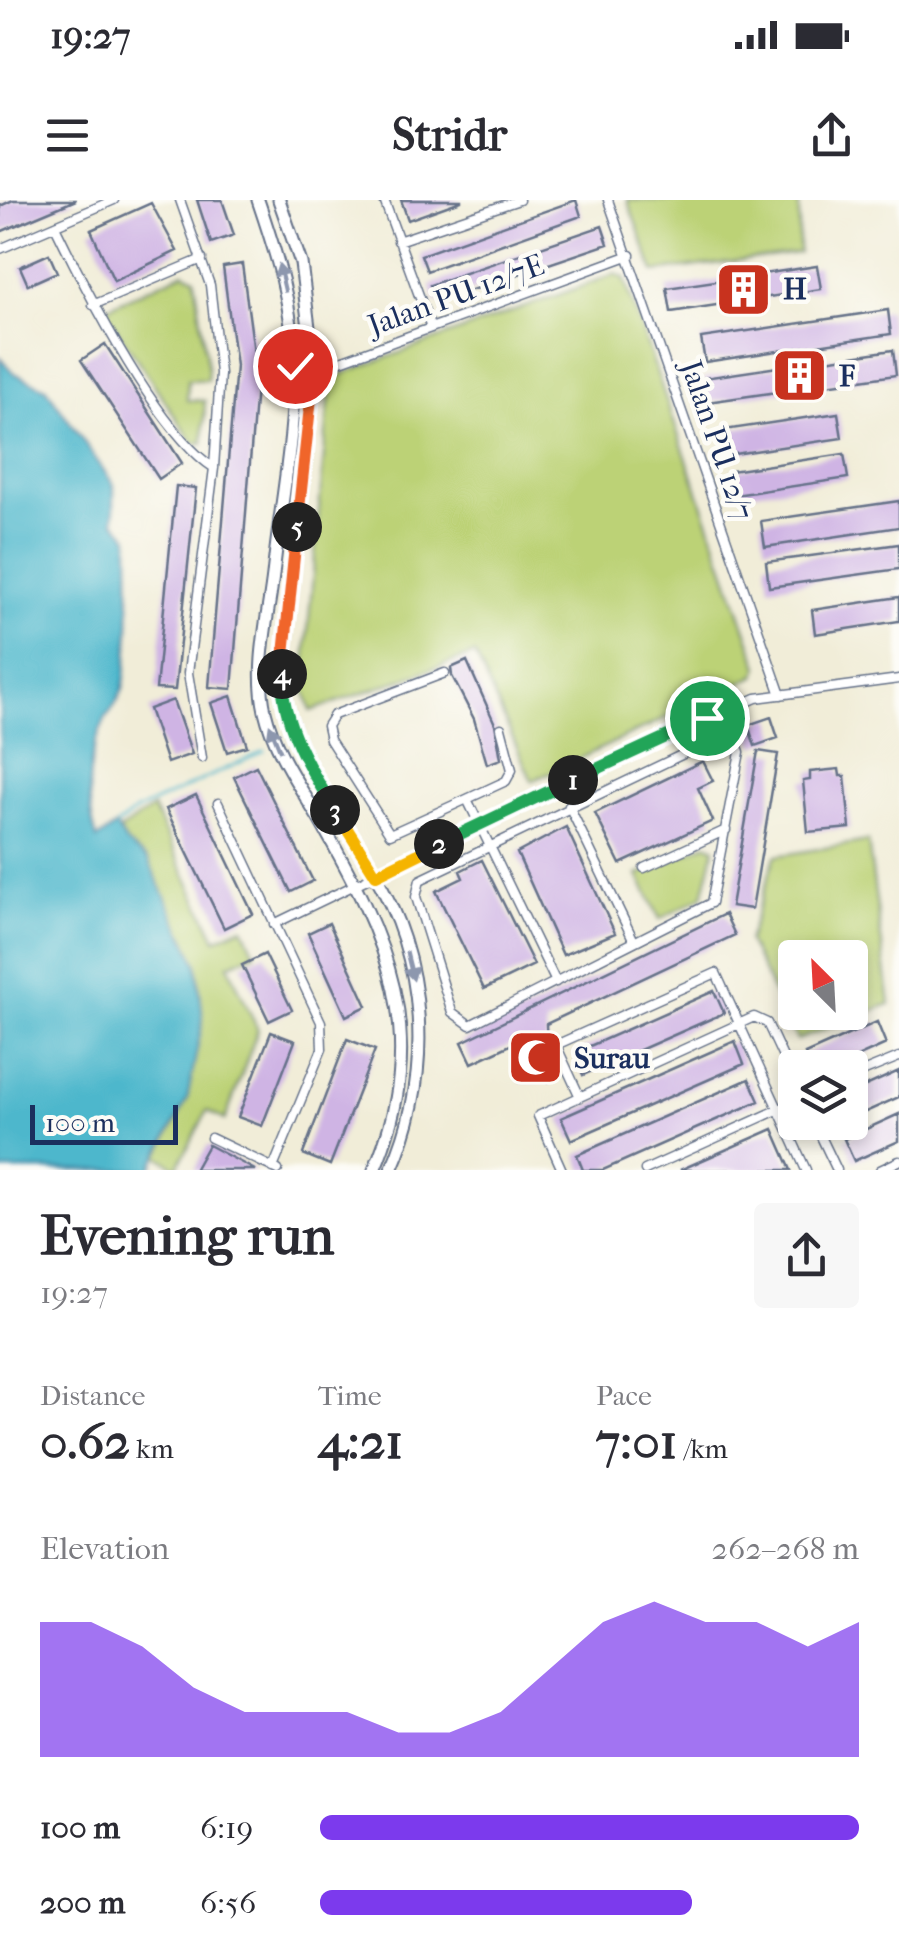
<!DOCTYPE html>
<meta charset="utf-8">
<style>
:root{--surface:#fff;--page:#f7f7f7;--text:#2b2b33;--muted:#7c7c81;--accent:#7c3aed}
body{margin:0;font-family:"IM FELL French Canon",serif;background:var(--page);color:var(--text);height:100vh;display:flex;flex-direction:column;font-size:38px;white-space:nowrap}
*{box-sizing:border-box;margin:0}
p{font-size:32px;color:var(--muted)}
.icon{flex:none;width:55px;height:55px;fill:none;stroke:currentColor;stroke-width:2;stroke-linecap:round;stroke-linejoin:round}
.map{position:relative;height:970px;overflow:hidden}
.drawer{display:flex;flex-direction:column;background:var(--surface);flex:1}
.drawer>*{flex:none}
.needle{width:65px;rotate:336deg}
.buttons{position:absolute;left:778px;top:740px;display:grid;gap:20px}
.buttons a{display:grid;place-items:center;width:90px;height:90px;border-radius:10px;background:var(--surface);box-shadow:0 5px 15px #0003;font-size:50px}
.scale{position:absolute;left:30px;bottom:25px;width:148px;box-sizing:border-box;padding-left:10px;border:5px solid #1b2f5e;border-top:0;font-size:28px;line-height:35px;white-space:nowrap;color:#1b2f5e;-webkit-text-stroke:8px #fdfcf7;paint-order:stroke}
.pin{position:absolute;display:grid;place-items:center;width:85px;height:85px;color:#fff;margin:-42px;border:5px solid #fff;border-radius:50%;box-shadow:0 2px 10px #0007}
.km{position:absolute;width:50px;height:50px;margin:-25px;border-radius:50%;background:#222;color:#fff;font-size:28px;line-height:50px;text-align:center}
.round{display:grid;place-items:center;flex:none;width:105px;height:105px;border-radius:10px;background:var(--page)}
.overview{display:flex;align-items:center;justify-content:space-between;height:170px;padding:0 40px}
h1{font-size:55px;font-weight:700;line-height:75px}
.stats{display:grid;grid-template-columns:repeat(3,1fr);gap:15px;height:170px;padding:10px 40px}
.stats div{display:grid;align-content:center}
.stats b{font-size:50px;font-weight:700}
.stats small{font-size:28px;font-weight:400}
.stats p{font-size:28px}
.chart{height:280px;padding:20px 40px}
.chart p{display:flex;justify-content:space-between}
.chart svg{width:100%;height:180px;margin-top:10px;fill:var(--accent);opacity:.7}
ul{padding:0 40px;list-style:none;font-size:32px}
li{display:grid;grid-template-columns:160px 120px 1fr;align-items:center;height:75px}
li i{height:25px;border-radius:12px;background:var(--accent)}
.status{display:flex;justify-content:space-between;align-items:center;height:70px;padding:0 50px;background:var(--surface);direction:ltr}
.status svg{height:28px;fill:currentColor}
header{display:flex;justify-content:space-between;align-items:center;height:130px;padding:0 40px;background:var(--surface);font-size:45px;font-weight:700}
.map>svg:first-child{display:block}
.green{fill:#bcd276;stroke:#6c806a;stroke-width:2.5;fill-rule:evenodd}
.water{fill:#4eb7cc;stroke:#347395;stroke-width:2.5}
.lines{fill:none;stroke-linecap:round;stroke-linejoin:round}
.stream{stroke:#4eb7cc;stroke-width:2.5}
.building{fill:#cfb4e4}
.minor-casing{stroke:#667289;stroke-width:11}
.secondary-casing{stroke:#667289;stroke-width:15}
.minor{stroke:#fff;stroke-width:8}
.secondary{stroke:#fff;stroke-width:11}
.oneway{fill:#8d97ae}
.split-1-casing{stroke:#fff;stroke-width:20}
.split-2-casing{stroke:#fff;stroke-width:20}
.split-3-casing{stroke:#fff;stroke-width:20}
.split-4-casing{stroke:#fff;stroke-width:20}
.split-5-casing{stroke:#fff;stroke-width:20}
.split-6-casing{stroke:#fff;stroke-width:20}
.split-7-casing{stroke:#fff;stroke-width:20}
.split-1{stroke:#22a559;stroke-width:12}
.split-2{stroke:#22a559;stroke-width:12}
.split-3{stroke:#f5b400;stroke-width:12}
.split-4{stroke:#22a559;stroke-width:12}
.split-5{stroke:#f0652b;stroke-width:12}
.split-6{stroke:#f0652b;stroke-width:12}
.split-7{stroke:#f5b400;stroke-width:12}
.labels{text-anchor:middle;stroke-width:9;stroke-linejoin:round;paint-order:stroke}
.poi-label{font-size:30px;font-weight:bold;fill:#1b2f5e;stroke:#fdfcf7;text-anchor:start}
.street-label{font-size:30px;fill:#1b2f5e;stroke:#fdfcf7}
</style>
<div class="status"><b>19:27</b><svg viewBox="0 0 49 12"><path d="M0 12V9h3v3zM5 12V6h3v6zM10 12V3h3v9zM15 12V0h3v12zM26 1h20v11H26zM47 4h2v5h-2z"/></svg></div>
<header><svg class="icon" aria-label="menu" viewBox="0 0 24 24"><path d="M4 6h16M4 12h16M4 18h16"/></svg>Stridr<svg class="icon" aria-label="share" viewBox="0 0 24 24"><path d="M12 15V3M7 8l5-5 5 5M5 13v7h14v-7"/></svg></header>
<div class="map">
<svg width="899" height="970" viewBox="0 0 899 970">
<rect width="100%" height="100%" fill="#fdfcf7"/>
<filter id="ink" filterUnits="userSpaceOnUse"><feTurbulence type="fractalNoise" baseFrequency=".01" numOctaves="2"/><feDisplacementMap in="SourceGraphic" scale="20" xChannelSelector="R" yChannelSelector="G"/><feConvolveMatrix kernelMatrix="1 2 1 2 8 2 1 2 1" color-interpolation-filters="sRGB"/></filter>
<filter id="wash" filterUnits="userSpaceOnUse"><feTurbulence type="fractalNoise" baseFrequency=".0048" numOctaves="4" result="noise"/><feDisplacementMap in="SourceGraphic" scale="40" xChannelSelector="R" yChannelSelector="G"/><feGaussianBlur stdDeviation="2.25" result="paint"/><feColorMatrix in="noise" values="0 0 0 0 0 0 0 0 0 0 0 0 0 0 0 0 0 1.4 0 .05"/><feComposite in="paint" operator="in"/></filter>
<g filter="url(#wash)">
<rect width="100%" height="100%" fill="#f1edd8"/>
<path class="green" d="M627,0h172v53l-145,19z
M184,72l11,6 13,93 -1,9h-19l-1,20 18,1 -2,42h-10l-85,-127v-9z
M615,74l9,4 135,389 -4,9 -223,105 -57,-127 -164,57 -7,-23 2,-37 25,-273z
M153,608l63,131 27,-12 12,26 -27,12 30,65 -33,90 -18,-9 -30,57 -19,-12 29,-56 -39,-240 -22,-17 -6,-13z
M868,641l22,163 -93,36 -49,-99 27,-85zM795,758h55v54h-55z
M706,644l9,4 -12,48 -43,23 -22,-44z"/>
<path class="water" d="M0,158l14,15 32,15 68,97v36l15,16c0,49 3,98 -5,147 -2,13 -11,23 -18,34 -20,38 -21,81 -9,121l19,-13 10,17 22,17 49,104 6,56 -16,80 -37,70h-150z"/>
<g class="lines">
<path class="stream" d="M116,626l20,-15 128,-60"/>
</g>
<g id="blocks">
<path class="building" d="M13,0h63l-76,32v-26z
M197,0h25l12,35 -23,8z
M401,0h60v1l-53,19z
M576,0l5,16 -154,55 -6,-16z
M151,3l26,48 -63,30 -23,-51z
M602,26l6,18 -172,58 -6,-17z
M49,54l8,18 -29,13 -8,-18z
M242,64l15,110 -25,315 -23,-2 27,-321 -13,-99z
M817,66l4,23 -150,23 -4,-24z
M888,110l3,24 -186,28 -4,-24z
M105,144l77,119 -23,16 -78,-119z
M893,150l3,25 -189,27 -3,-24z
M838,213l4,25 -115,17 -3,-25z
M844,254l4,24 -113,17 -4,-24z
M176,286l20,2 -21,202 -19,-1z
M899,301v26l-134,20 -4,-26z
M899,344v25l-130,18 -3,-25z
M899,397v24l-84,13 -3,-24z
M467,461l28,63 6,35 -14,5 -13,-45 -22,-43 -1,-8z
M231,496l16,50 -20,6 -16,-49z
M173,500l19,54 -25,9 -18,-54z
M771,517l7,21 -23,8 -7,-21z
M758,551l20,3 -26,155 -21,-3z
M703,561l10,20 -15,7 15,33 -93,43 -25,-51z
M256,566l57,115 -22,11 -57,-115z
M839,569l1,7h5l5,52 -42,4 -5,-51 7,-1v-8z
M196,595l57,119 -29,14 -58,-119z
M566,627l49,106 -52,22 -46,-102z
M482,660l52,105 -50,24 -48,-98 27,-13 -3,-7z
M725,714l10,21 -189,89 2,42h6v10h-6v6h-28l1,-42 -49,23 -10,-21z
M329,723l38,83 -21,10 -38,-83z
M265,754l27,56 -23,11 -27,-56z
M714,791l10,22 -141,62 -9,-22z
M877,822l9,22 -53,24h-22l-6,-14z
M271,832l24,9 -33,85 -24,-9z
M347,839l28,11 -45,115 -27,-11z
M735,841l9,23 -173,76 -10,-22z
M899,871v26l-49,22v-26z
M749,879l10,22 -156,69h-20l-6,-15z
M899,914v27l-45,20 -10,-22z
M773,929l18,41h-111z
M208,945l47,25h-61z"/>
</g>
</g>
<g filter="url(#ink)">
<use href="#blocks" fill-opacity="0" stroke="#667289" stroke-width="2.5"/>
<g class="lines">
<defs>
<path id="minor" d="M180,0l30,85 10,88 -6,95 -26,205 14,85
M384,0l47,128
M608,0l173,495
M55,26c31,64 102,205 159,242
M398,41l121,-41
M0,49l114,-49
M93,105l109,-46
M295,166h32l303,-111
M445,473l-111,42 -7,11 3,14 60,94 77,-35 89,183
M721,536h13l6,16 -29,151 -241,122 -18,-13 -36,-115 4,-17z
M467,599l39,-18 6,-11 -11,-42
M218,603l103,219 1,27 -49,119
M569,606l65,135
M644,668l82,-38
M274,724l234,-113 248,-113 143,-19
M850,877l49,-20
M580,897l-24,-52 160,-72 90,197
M814,922l23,48
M211,938l67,32
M562,970l-24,-54 216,-99 13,6 28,60
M645,970l150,-68
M880,970l19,-9"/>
<path id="secondary" d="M258,0c18,53 35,106 36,163 2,67 -14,144 -21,212 -5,43 -18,93 -8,136 9,39 34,74 54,108 68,119 113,216 55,351
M279,0l22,63 13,105 -33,311c9,71 55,131 91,191 55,90 62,203 19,300"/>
</defs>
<use href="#minor" class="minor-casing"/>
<use href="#secondary" class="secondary-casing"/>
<use href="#minor" class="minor"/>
<use href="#secondary" class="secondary"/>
</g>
<defs><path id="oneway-solid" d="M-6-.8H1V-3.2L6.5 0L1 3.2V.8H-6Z" transform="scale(2.5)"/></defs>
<g class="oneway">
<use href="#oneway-solid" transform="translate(282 78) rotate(-103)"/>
<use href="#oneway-solid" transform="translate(275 538) rotate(-112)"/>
<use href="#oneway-solid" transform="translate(410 766) rotate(76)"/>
</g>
</g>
<g class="lines" filter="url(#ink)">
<defs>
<path id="split-1" d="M573,580l134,-62"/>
<path id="split-2" d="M439,644l134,-64"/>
<path id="split-3" d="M335,610l41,65 63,-31"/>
<path id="split-4" d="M282,474c-1,48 28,96 53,136"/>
<path id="split-5" d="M282,474l15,-147"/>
<path id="split-6" d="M297,327l16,-148"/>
<path id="split-7" d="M295,166l19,2 -1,11"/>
</defs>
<use href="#split-1" class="split-1-casing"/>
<use href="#split-2" class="split-2-casing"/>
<use href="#split-3" class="split-3-casing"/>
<use href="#split-4" class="split-4-casing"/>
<use href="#split-5" class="split-5-casing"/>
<use href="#split-6" class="split-6-casing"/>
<use href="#split-7" class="split-7-casing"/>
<use href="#split-1" class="split-1"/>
<use href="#split-2" class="split-2"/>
<use href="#split-3" class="split-3"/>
<use href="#split-4" class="split-4"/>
<use href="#split-5" class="split-5"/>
<use href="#split-6" class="split-6"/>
<use href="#split-7" class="split-7"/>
</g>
<defs>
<symbol id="building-square" viewBox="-11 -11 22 22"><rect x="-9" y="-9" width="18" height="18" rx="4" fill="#c8321e" stroke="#fdfcf7"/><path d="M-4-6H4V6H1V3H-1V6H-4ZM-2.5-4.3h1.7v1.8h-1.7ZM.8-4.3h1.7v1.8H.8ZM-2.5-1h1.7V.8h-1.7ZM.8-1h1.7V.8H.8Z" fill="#fff"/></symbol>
<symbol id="mosque-square" viewBox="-11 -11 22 22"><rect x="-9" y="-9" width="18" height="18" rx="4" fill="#c8321e" stroke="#fdfcf7"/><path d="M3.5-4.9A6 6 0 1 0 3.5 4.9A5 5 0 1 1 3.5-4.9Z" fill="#fff"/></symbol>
</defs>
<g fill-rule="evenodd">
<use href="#building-square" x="712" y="58" width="63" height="63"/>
<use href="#building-square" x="768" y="144" width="63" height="63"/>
<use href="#mosque-square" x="504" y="826" width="63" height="63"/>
</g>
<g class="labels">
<g class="poi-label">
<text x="783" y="99">H</text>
<text x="839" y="186">F</text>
<text x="574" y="868">Surau</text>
</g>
<g class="street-label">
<text transform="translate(456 95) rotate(-20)" y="10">Jalan PU 12/7E</text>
<text transform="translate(717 240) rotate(71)" y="10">Jalan PU 12/7</text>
</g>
</g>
</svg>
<div class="buttons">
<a><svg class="needle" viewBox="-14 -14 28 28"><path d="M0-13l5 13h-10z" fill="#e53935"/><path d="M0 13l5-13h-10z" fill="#7c7c81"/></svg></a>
<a><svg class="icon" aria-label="layers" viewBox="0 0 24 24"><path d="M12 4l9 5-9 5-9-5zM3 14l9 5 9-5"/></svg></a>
</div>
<div class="scale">100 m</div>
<div class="pin" style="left:707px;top:518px;background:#1e9e55"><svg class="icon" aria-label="arrive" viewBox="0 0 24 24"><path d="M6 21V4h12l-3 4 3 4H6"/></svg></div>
<div class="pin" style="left:295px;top:166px;background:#d93025"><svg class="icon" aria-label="check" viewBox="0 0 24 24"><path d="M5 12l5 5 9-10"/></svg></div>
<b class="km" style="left:573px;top:580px">1</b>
<b class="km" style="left:439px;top:644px">2</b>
<b class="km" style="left:335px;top:610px">3</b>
<b class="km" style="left:282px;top:474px">4</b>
<b class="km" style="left:297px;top:327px">5</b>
</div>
<section class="drawer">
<div class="overview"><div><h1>Evening run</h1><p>19:27</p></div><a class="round"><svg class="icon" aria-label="share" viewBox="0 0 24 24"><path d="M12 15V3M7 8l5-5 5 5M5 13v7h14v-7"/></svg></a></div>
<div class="stats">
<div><p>Distance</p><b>0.62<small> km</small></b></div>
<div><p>Time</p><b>4:21</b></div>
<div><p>Pace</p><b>7:01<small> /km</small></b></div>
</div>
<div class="chart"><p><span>Elevation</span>262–268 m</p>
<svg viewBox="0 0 160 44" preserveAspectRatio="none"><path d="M0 44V11L10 11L20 17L30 27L40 33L50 33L60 33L70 38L80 38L90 33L100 22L110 11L120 6L130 11L140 11L150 17L160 11V44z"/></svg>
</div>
<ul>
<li><b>100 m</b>6:19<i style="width:100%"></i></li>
<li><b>200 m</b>6:56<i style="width:69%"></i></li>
</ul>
</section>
